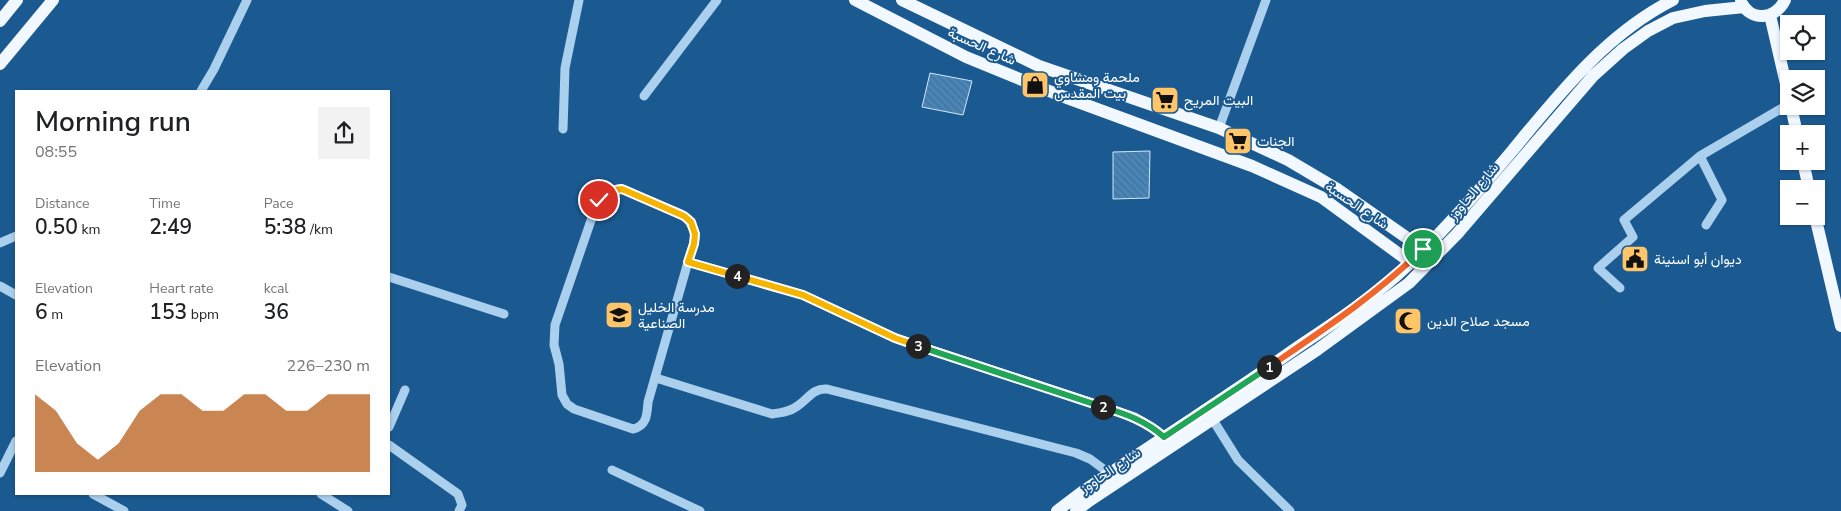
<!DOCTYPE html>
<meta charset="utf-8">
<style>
:root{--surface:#fff;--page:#f2f2f2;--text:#202124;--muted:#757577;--accent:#b45309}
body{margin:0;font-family:"Nunito Sans",Vazirmatn,sans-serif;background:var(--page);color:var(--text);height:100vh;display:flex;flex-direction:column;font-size:19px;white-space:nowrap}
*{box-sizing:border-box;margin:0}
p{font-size:16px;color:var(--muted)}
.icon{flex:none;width:28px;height:28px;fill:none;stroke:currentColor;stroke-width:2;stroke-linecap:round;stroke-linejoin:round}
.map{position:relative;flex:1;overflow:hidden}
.drawer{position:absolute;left:15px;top:90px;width:375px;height:405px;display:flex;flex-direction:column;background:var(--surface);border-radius:0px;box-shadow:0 1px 4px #0004}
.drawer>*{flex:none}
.controls{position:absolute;left:1780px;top:15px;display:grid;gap:10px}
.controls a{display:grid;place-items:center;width:45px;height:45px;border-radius:0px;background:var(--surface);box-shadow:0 1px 4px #0004;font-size:25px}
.pin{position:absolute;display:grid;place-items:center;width:42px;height:42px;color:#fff;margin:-21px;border:2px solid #fff;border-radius:50%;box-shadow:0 1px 5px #0007}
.km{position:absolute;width:25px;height:25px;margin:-12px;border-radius:50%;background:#222;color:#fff;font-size:14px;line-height:25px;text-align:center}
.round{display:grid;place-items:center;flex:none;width:52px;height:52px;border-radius:0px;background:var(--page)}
.head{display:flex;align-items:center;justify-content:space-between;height:85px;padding:0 20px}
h1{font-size:28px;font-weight:600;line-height:38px}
.figures{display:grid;grid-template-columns:repeat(3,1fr);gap:8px;height:85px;padding:5px 20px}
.figures div{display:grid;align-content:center}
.figures b{font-size:21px;font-weight:600}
.figures small{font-size:14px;font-weight:400}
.figures p{font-size:14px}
.chart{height:140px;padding:10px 20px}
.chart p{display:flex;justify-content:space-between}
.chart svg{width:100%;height:90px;margin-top:5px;fill:var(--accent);opacity:.7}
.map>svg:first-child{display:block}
.building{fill:url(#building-back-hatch);stroke:#d1e8fa}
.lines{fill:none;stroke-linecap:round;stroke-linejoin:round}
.minor{stroke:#abd0ee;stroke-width:9}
.major{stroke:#f2f8ff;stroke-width:12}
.split-1-casing{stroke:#fff;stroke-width:10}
.split-2-casing{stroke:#fff;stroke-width:10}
.split-3-casing{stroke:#fff;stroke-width:10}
.split-4-casing{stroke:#fff;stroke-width:10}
.split-5-casing{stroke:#fff;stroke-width:10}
.split-1{stroke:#f0652b;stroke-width:6}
.split-2{stroke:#22a559;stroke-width:6}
.split-3{stroke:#22a559;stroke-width:6}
.split-4{stroke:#f5b400;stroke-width:6}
.split-5{stroke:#f5b400;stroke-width:6}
.labels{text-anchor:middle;stroke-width:4;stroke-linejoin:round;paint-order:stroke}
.street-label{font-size:14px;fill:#fff;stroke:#1b5a91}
.poi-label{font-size:14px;fill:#fff;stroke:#1b5a91;text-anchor:start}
</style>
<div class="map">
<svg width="1841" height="511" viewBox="0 0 1841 511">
<defs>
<pattern id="building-back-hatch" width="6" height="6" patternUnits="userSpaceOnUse" patternTransform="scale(1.25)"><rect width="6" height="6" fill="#4886ba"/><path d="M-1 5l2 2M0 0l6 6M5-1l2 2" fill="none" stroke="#4a6f8e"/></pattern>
</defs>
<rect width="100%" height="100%" fill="#1b5a91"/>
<path class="building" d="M930,73l42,8 -9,34 -41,-8z
M1150,151l-1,47 -36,1v-47z"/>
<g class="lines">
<path class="minor" d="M201,91l13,-22 33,-69
M644,96l73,-96
M1219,128l47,-128
M563,129l2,-61 14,-68
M1700,156l22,44 -16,25
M618,189h4l59,25 7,5 6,11 1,9 -7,23 -40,140c-1,12 -1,24 -15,27l-59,-20 -7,-5 -5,-9 -3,-31 -5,-19 1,-20 42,-122 8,-10z
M0,243l16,-7
M688,262l115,33 92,43 240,79 18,11 11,9
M389,277l115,37
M0,286l16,9
M1620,288l-22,-20 35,-31 -9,-17 76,-64 89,-52
M656,378l116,36c9,-1 17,-2 24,-7 12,-7 16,-19 31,-18l249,64 14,6 19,14
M1213,420l25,40 52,51
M389,427l16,-37
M389,445l69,49 4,11 -3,6
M612,470l88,41
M0,473l16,-32
M93,494l31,17
M321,494l27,17"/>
<path class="major" d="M855,0l111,57 93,38 193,71 69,31 89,65 17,2 -4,-15 -86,-60 -49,-29 -69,-32 -180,-62 -137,-66
M1741,2c10,20 34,18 44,-2
M1770,15l19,82
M0,21l17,-21
M0,64l53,-64
M1791,106l6,28
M1803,161l6,28
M1815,216l26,110
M1057,511l25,-19c71,-48 143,-94 213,-143 34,-23 70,-46 101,-73 42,-38 80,-82 116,-125 47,-57 94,-117 161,-151
M1076,511l13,-10 228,-151 92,-67 48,-49 136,-158 30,-27 25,-18 25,-13 32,-7 39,-4"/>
</g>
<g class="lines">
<defs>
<path id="split-1" d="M1269,367c54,-37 107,-72 154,-118"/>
<path id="split-2" d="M1103,407c23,7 43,14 61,30l105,-70"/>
<path id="split-3" d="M918,346l185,61"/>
<path id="split-4" d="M737,276l66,19 92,43 23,8"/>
<path id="split-5" d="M599,200l10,-9 13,-2 62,27 7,6 4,12 -1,10 -6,18 49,14"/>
</defs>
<use href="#split-1" class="split-1-casing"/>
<use href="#split-2" class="split-2-casing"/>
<use href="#split-3" class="split-3-casing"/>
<use href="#split-4" class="split-4-casing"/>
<use href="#split-5" class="split-5-casing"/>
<use href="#split-1" class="split-1"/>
<use href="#split-2" class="split-2"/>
<use href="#split-3" class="split-3"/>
<use href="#split-4" class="split-4"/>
<use href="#split-5" class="split-5"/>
</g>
<defs>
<symbol id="shop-square" viewBox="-11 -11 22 22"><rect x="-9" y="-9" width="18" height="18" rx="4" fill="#ffc568" stroke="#1b5a91"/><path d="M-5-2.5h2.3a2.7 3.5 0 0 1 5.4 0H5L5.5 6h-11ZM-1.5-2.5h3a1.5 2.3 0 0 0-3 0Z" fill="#111"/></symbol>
<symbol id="supermarket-square" viewBox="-11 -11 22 22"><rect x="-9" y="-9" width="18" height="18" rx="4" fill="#ffc568" stroke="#1b5a91"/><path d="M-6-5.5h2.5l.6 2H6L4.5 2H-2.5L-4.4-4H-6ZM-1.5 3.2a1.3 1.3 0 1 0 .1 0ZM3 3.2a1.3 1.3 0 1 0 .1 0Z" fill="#111"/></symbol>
<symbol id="civic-square" viewBox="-11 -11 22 22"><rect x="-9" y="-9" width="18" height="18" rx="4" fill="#ffc568" stroke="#1b5a91"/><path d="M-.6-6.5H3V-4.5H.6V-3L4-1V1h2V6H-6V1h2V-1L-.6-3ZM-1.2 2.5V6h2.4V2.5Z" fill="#111"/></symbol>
<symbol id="school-square" viewBox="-11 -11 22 22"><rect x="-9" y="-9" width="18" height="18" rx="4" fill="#ffc568" stroke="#1b5a91"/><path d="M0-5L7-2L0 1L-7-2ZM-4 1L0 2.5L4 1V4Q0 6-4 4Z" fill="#111"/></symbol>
<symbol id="mosque-square" viewBox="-11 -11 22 22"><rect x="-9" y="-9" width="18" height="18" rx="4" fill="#ffc568" stroke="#1b5a91"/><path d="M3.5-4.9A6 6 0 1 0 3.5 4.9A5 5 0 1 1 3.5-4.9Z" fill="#111"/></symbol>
</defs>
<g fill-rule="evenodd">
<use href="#shop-square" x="1019" y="69" width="32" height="32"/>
<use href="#supermarket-square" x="1149" y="84" width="32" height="32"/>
<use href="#supermarket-square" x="1222" y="125" width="32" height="32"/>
<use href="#civic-square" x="1619" y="243" width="32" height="32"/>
<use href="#school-square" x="603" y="299" width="32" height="32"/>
<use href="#mosque-square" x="1392" y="305" width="32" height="32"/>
</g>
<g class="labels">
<g class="street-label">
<text transform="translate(982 46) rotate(24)" y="5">شارع الحسبة</text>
<text transform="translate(1473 191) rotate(-50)" y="5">شارع الحاووز</text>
<text transform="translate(1357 205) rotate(34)" y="5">شارع الحسبة</text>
<text transform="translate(1110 470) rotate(-34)" y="5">شارع الحاووز</text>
</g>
<g class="poi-label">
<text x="1054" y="82">ملحمة ومشاوي<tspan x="1054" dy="16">بيت المقدس</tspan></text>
<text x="1184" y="105">البيت المريح</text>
<text x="1257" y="146">الجنات</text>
<text x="1654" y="264">ديوان أبو اسنينة</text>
<text x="638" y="312">مدرسة الخليل<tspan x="638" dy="16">الصناعية</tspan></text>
<text x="1427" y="326">مسجد صلاح الدين</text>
</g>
</g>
</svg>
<div class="controls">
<a><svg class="icon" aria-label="locate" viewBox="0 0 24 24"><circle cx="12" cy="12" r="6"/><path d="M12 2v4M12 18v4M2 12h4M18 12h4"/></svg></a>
<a><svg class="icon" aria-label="layers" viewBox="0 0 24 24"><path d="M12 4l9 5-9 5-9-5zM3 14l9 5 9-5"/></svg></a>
<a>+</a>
<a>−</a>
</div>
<div class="pin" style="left:1423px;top:249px;background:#1e9e55"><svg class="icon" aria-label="arrive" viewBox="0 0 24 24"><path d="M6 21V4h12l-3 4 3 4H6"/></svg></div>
<div class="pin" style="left:599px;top:200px;background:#d93025"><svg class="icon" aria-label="check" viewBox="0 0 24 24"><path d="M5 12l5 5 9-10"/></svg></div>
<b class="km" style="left:1269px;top:367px">1</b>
<b class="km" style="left:1103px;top:407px">2</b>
<b class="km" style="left:918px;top:346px">3</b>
<b class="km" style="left:737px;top:276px">4</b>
<section class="drawer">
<div class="head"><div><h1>Morning run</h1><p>08:55</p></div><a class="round"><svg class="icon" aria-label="share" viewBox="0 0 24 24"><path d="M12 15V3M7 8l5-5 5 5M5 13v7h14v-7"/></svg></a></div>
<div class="figures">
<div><p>Distance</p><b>0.50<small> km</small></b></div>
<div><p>Time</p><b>2:49</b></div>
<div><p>Pace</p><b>5:38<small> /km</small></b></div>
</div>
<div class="figures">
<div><p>Elevation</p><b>6<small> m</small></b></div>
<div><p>Heart rate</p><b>153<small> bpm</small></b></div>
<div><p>kcal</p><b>36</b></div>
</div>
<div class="chart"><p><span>Elevation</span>226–230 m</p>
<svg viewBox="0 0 160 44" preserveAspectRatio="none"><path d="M0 44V6L10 14L20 30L30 38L40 30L50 14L60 6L70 6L80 14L90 14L100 6L110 6L120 14L130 14L140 6L150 6L160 6V44z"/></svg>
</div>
</section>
</div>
